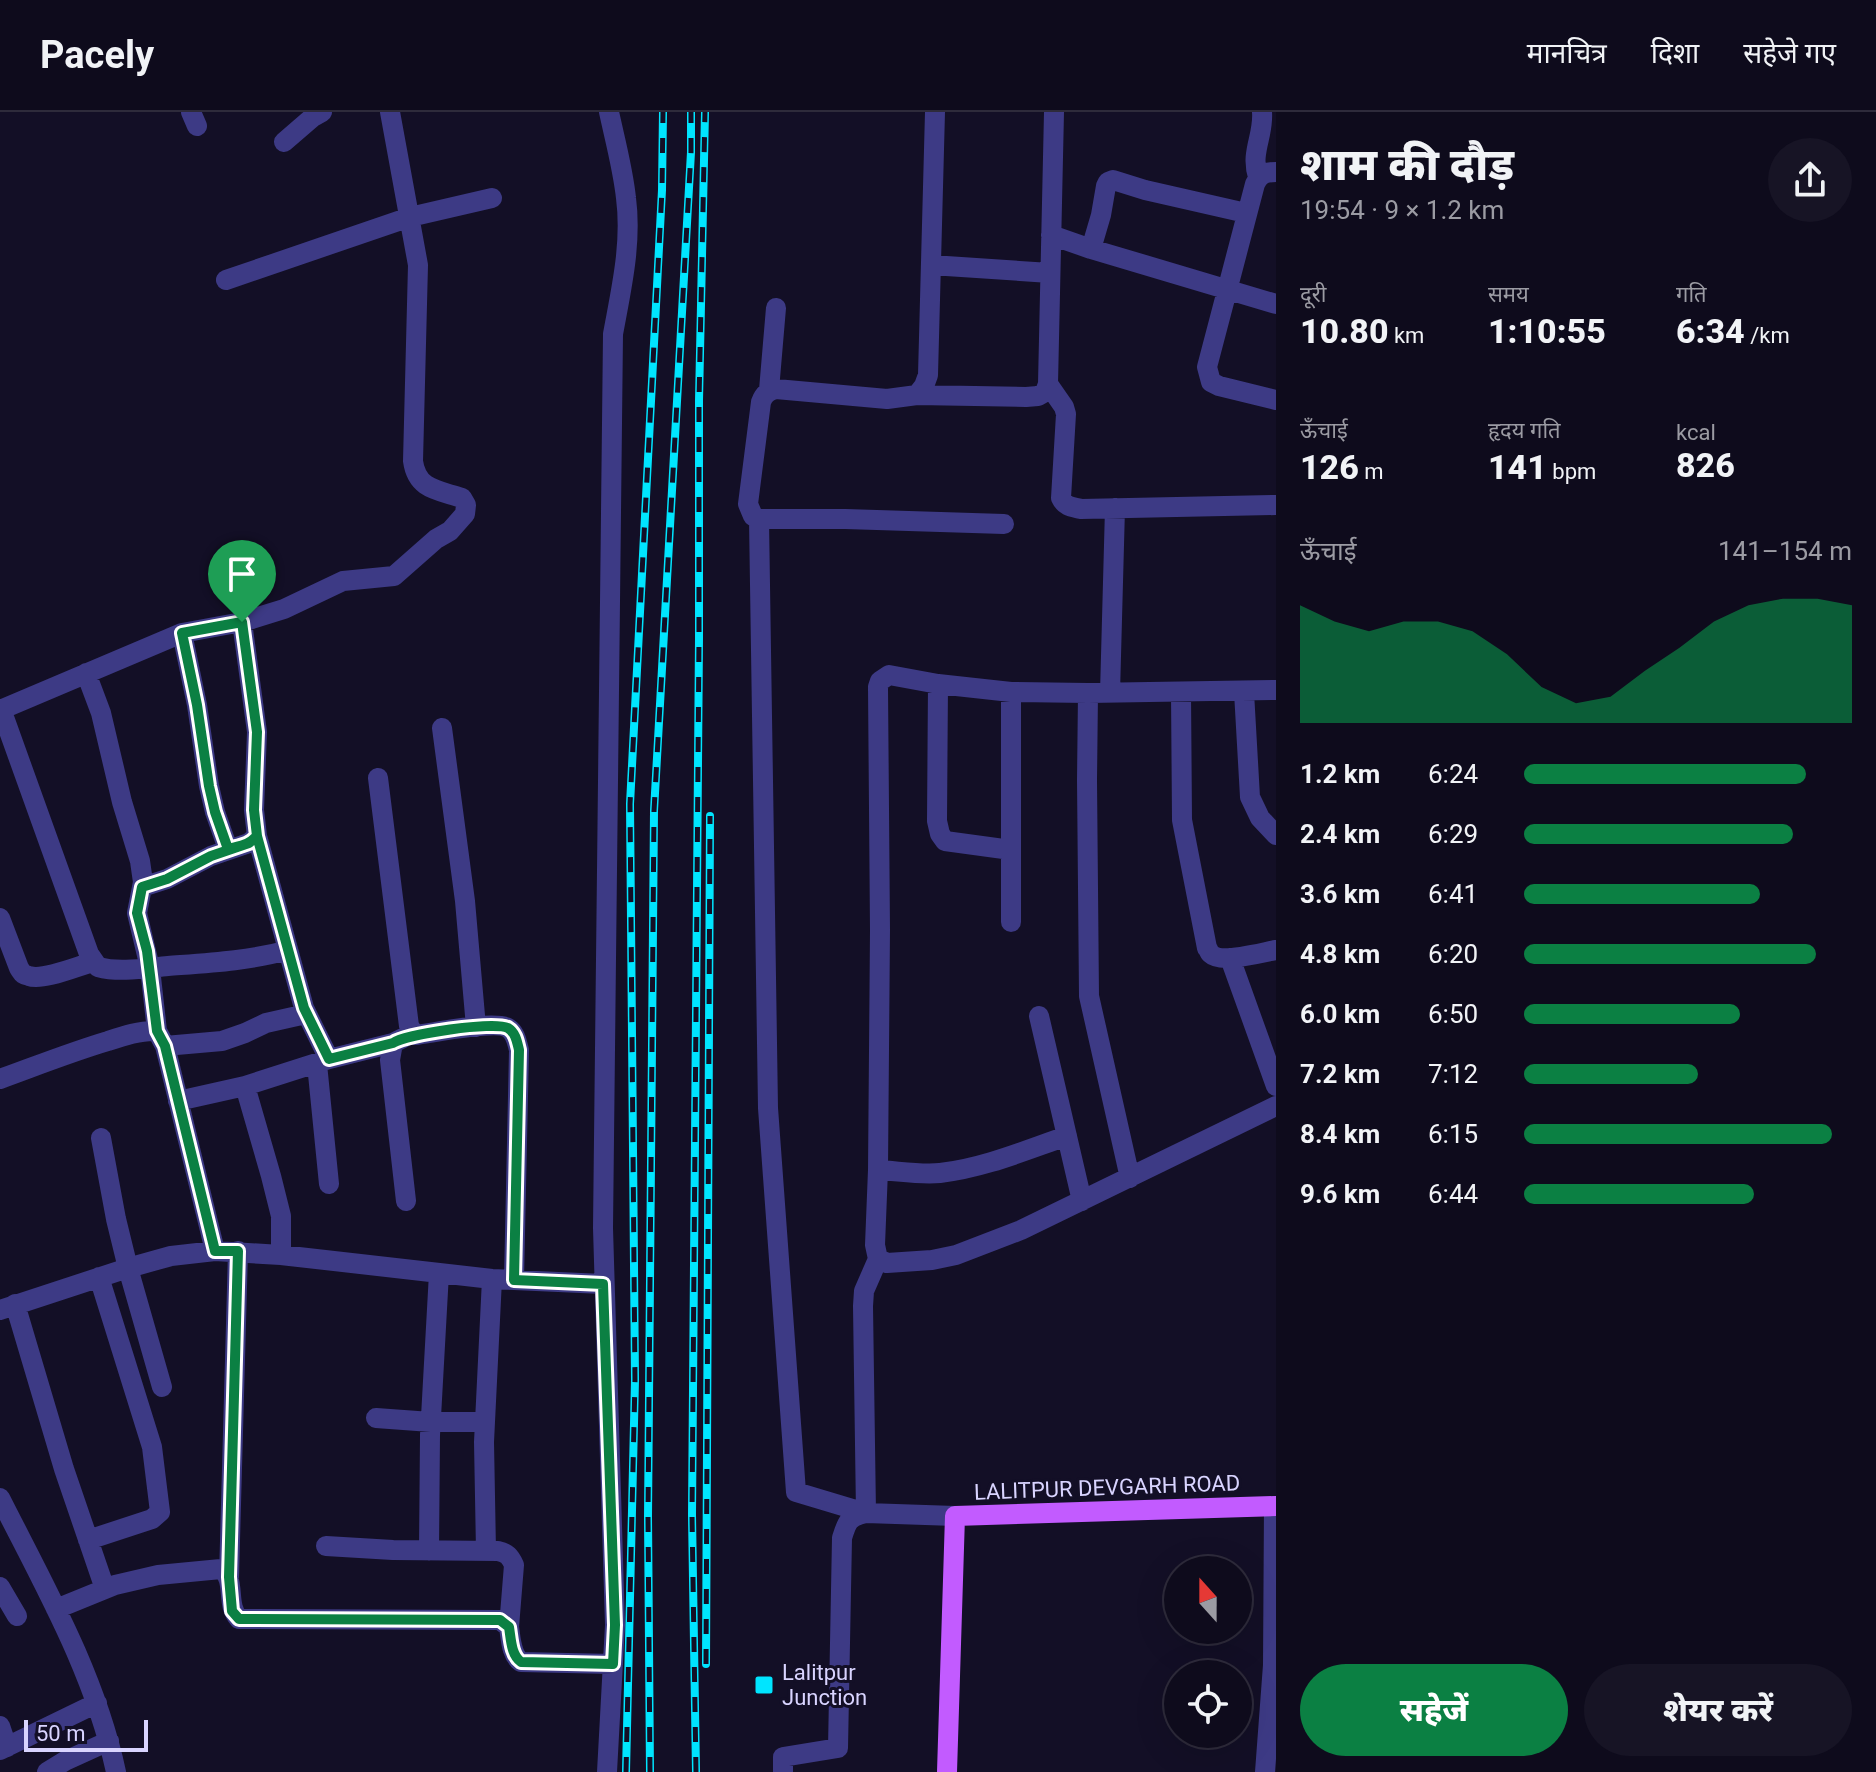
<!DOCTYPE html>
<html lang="hi">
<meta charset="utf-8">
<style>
:root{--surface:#0e0b1c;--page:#171425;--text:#f1f3f6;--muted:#9b9ba3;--line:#2e2b3b;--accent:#0b8043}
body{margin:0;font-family:Roboto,"Noto Sans Devanagari",sans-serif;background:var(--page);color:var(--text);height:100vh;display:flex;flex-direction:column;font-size:30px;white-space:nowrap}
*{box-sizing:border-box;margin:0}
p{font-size:26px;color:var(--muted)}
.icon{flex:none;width:44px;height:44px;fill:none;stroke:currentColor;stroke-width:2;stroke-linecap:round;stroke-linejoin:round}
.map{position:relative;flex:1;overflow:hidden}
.sheet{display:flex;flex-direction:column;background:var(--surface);width:600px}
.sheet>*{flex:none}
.needle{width:52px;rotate:339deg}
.controls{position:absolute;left:1164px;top:1444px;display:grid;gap:16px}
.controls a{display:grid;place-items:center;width:88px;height:88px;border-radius:50%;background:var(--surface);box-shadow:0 8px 32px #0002,0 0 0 2px var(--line);font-size:40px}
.scale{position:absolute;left:24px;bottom:20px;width:124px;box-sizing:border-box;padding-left:8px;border:4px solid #d9d4ff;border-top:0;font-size:22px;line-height:28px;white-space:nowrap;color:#d9d4ff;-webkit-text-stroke:6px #130f26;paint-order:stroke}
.pin{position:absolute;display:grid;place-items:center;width:68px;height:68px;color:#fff;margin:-82px -34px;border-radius:50% 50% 50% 0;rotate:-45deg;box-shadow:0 0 8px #0007}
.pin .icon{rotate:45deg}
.round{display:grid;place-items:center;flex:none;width:84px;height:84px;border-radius:42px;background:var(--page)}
.head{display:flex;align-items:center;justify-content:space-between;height:136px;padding:0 24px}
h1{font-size:44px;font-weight:800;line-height:60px}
.stats{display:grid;grid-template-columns:repeat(3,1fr);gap:12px;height:136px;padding:8px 24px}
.stats div{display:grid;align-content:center}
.stats b{font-size:34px;font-weight:800}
.stats small{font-size:22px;font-weight:400}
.stats p{font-size:22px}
.chart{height:224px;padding:16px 24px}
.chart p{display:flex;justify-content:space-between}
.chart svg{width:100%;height:144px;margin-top:8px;fill:var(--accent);opacity:.7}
.cta{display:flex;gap:16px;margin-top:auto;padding:16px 24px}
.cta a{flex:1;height:92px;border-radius:48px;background:var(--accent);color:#fff;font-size:32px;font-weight:800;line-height:92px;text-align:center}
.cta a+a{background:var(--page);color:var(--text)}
ul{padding:0 24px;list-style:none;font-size:26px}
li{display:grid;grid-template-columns:128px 96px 1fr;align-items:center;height:60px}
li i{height:20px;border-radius:10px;background:var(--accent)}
header{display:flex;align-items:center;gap:48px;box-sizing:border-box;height:112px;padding:0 40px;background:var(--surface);border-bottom:2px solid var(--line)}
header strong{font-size:38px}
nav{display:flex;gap:44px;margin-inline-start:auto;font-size:28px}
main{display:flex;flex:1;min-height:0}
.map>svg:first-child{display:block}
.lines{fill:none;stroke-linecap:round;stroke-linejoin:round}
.minor{stroke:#3d3a85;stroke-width:20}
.major{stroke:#c25bff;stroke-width:20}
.rail-casing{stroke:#00e5ff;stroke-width:8}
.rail{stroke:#130f26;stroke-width:5;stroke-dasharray:15;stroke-linecap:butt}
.route-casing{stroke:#fff;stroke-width:16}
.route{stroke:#0b8043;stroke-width:10}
.poi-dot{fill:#00e5ff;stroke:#130f26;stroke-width:3}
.labels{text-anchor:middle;stroke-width:6;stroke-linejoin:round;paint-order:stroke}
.street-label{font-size:22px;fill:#d9d4ff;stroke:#130f26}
.poi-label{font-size:22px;fill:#d9d4ff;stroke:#130f26;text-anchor:start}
</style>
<header>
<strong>Pacely</strong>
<nav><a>मानचित्र</a><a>दिशा</a><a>सहेजे गए</a></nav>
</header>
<main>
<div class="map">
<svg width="1276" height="1660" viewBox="0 0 1276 1660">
<rect width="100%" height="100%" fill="#130f26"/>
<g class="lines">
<path class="minor" d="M191,0l6,14
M935,0l-7,263 -4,11 -7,9 -30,4 -111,-10c-8,2 -12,5 -15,13l-13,102 5,12 6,3h86l159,5
M284,30l29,-25 9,-5
M1276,60c-11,0 -16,2 -21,12l-48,183 4,15 8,4 57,14
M1258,65c-8,-25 6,-41 4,-65
M1051,123l40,14 185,55
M1091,137l10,-34 5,-29 2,-4 5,-2 32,10 101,23
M931,153l119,8
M226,168l184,-63 82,-19
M1048,272l16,23 2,7 -5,84c4,9 12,9 20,11l195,-4
M769,278l7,-82
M917,283l109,2 12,-1 7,-4 3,-8 6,-272
M759,407l9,589 28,384 70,21 -3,-207 1,-15 14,-32
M182,521l15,72 12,81 6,26 13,37
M86,561l15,40 21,89 18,59 3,21 -6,31 13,55 7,63
M938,572l-1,137 3,13 5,7 66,9
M1276,578l-188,3 -77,-1 -73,-8 -49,-9 -9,6 -2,6 2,243 -2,240 -3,75 3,14 9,4 45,-3 24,-5 65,-25 255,-124
M1244,580l6,105 10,21 16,17
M1088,581l-1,87 2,216 41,182
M1110,581l5,-185
M1181,581l1,127 25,128c2,2 2,5 4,6 10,10 52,-2 65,-4
M1,597l88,245 9,13c22,6 48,1 70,-1 40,-3 81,-5 120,-16
M0,598l182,-77 60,-11 42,-13 59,-28 51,-5 42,-37 14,-8 15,-17 1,-9 -4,-7c-24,-8 -45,-8 -49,-37l5,-196 -28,-153
M442,616l23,173 11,126
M378,666l31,248 6,9c18,-2 80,-15 93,-7 8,5 9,15 11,22l-5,230
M257,724l47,172 25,51
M142,775l25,-8 44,-23 38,-13 8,-7 -3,-26 3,-78 -15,-110
M0,806l19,50c4,6 3,6 10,8 14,5 49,-10 64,-14
M1011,810v-230
M1230,846l46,128
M1039,904l43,185
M403,926l-10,5 -3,17 16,141
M165,934l57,-5 23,-8 21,-10 40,-9
M317,952l12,120
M0,967c36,-13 71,-27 108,-38 15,-5 33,-11 49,-10l8,15 50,205
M245,974l26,90 10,40v39
M178,989l67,-15 84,-27 64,-16
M101,1026l15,81 12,49 34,119
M878,1058c20,1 42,5 62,3 44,-5 86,-23 127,-37
M15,1192l49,165 41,120
M0,1198l128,-42 43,-12 44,-5 66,4 211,24 111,5
M376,1306l55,4h54
M0,1386c45,89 95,176 116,274
M88,1428l64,-21 8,-7 -8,-65 -53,-170
M326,1434l67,4 105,1c9,2 12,5 16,14l-5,62
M429,1439l1,-116 9,-162
M486,1439l-2,-109 8,-163
M229,1465l9,-326
M0,1475l17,29
M56,1497l59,-24 43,-10 63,-6c16,11 4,35 18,50l261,1 9,7c2,12 2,28 12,35l92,2
M0,1614l7,21
M0,1638l97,-47
M47,1660l18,-11 44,-20
M607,1660l8,-147 -12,-397 10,-894c8,-44 19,-90 13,-136 -3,-29 -11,-58 -17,-86
M783,1660v-15l55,-9 4,-210c5,-16 6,-21 24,-25l89,3
M1265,1660l8,-107 1,-159"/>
<path class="major" d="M947,1660l8,-256 321,-10"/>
<defs>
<path id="rail" d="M706,1552l4,-848
M626,1660l9,-392 -5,-576 32,-614 1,-78
M650,1660l-2,-256 6,-705 37,-659v-40
M696,1660l-4,-257 7,-876v-238l6,-289"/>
</defs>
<use href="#rail" class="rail-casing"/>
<use href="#rail" class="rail"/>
</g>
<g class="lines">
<defs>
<path id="route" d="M242,510l15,110 -3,78 3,26 -8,7 -38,13 -44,23 -25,8 -5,26 10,38 10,80 8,15 50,205h23l-9,326 3,34 7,8 261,1 9,7c2,12 2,28 12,35l92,2 2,-39 -12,-341 -89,-4 5,-230c-2,-8 -3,-17 -11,-22 -14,-7 -102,6 -115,15l-64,16 -25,-51 -47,-172c-7,9 -19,10 -29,13l-13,-37 -6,-26 -12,-81 -15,-72 60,-11"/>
</defs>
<use href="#route" class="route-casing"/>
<use href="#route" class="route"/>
</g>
<rect class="poi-dot" x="754" y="1563" width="20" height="20" rx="4"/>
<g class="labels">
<g class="street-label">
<text transform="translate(1107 1375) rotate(-2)" y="8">LALITPUR DEVGARH ROAD</text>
</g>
<g class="poi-label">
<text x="782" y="1568">Lalitpur<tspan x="782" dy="25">Junction</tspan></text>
</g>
</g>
</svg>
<div class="controls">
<a><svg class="needle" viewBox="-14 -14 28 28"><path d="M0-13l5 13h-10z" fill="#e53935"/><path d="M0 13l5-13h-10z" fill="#9b9ba3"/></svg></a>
<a><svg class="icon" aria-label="locate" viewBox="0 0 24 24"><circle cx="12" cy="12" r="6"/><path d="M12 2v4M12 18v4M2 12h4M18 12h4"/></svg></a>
</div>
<div class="scale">50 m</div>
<div class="pin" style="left:242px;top:510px;background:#1e9e55"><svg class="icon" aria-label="arrive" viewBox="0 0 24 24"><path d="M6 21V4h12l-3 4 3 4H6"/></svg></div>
</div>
<section class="sheet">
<div class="head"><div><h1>शाम की दौड़</h1><p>19:54 · 9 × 1.2 km</p></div><a class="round"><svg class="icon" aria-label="share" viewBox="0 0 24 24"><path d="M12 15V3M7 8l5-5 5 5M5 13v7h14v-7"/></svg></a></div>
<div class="stats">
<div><p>दूरी</p><b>10.80<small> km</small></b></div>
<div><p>समय</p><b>1:10:55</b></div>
<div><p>गति</p><b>6:34<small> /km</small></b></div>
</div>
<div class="stats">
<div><p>ऊँचाई</p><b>126<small> m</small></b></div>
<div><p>हृदय गति</p><b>141<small> bpm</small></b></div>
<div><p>kcal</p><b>826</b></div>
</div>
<div class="chart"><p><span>ऊँचाई</span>141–154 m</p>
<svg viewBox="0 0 160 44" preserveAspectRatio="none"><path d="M0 44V8L10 13L20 16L30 13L40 13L50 16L60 23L70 33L80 38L90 36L100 28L110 21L120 13L130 8L140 6L150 6L160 8V44z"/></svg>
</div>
<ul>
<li><b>1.2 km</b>6:24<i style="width:86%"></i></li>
<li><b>2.4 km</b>6:29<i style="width:82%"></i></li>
<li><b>3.6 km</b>6:41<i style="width:72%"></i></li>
<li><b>4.8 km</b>6:20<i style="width:89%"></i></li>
<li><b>6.0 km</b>6:50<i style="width:66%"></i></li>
<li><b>7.2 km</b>7:12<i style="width:53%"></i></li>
<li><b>8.4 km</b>6:15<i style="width:94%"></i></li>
<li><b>9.6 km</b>6:44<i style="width:70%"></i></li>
</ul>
<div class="cta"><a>सहेजें</a><a>शेयर करें</a></div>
</section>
</main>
